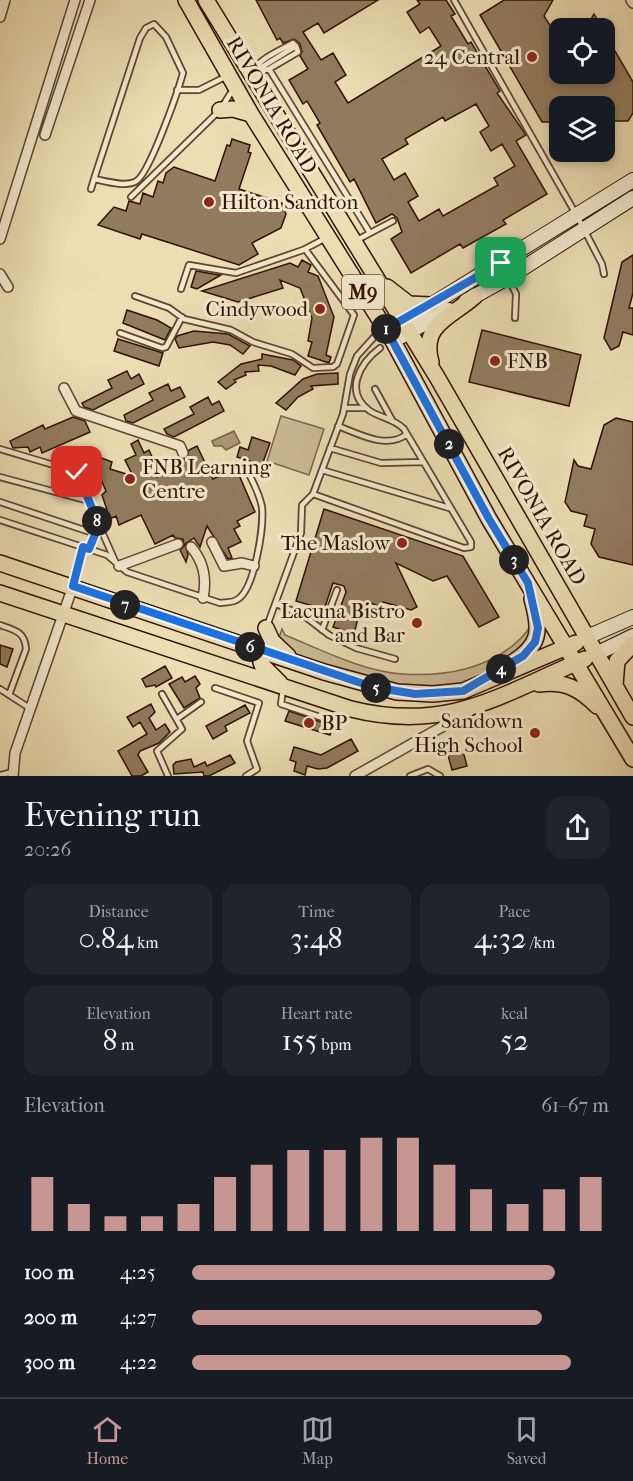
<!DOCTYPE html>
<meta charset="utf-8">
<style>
:root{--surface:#171b24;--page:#20242c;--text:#f1f3f6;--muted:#9ea1a6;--line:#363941;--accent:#c59692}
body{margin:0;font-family:"IM FELL French Canon",serif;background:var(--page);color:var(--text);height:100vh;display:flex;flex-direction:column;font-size:22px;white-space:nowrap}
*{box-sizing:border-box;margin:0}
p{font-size:20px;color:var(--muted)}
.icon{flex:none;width:33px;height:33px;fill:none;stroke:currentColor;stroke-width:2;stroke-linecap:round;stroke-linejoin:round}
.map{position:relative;height:776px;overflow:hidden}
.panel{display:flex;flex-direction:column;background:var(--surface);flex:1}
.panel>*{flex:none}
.fabs{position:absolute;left:549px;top:18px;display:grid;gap:12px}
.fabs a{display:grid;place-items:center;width:66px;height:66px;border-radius:12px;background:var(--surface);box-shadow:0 3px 9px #0003;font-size:30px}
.pin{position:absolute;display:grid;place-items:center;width:51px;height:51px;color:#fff;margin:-26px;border-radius:12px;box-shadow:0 3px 9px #0006}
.km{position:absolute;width:30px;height:30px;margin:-15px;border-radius:50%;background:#222;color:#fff;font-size:16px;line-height:30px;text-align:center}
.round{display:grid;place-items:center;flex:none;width:63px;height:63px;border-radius:18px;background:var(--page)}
.summary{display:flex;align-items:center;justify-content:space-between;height:102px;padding:0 24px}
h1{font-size:33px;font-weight:600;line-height:45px}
.figures{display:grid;grid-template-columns:repeat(3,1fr);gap:9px;height:102px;padding:6px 24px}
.figures div{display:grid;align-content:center;border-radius:15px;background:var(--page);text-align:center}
.figures b{font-size:30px;font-weight:600}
.figures small{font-size:16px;font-weight:400}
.figures p{font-size:16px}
.chart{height:168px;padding:12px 24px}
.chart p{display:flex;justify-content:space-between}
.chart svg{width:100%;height:108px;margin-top:6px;stroke:var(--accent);stroke-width:6}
ul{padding:0 24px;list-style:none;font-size:20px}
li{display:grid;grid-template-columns:96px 72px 1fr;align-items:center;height:45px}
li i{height:15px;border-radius:8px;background:var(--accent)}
.tabs{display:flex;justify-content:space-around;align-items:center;height:84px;border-top:2px solid var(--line);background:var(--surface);font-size:16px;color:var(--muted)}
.tabs a{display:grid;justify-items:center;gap:3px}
.tabs .current{color:var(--accent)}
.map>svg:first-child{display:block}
.green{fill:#ccba95;stroke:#7e664b;stroke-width:1.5}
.water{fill:#ac9876;stroke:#7b6247;stroke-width:1.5}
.building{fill:#927b5e;stroke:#311101;stroke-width:1.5;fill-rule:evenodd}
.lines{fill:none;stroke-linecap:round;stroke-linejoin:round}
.lane-casing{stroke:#60442e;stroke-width:8}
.street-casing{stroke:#60442e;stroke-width:12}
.secondary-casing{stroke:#311101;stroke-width:16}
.primary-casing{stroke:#311101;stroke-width:18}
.lane{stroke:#f3e9ce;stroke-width:4.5}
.street{stroke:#f3e9ce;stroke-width:9}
.secondary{stroke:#f3e9ce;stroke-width:14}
.primary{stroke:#ecddb3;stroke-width:15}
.route-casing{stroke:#fff;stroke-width:12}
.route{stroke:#1a73e8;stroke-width:8}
.poi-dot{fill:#8f2418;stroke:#f3e9ce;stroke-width:2}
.labels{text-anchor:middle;stroke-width:6;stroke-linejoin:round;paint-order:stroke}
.shield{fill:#f3e9ce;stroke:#6b523e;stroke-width:1.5}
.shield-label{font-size:20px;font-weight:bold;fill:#311101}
.poi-label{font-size:21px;fill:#311101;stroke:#f3e9ce;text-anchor:end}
.street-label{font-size:21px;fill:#311101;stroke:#f3e9ce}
</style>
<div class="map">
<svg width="633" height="776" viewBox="0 0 633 776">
<rect width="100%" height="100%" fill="#ecddb3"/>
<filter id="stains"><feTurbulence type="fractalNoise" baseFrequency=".00333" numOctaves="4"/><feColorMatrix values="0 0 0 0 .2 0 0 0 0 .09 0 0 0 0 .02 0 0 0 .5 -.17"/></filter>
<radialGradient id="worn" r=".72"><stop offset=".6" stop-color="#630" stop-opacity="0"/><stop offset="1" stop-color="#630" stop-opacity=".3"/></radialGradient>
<path class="green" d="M281,416l43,13 -15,46 -42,-14z
M532,595l5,17 -14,45 -61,33 -28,3 -162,-36 10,-28 3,6c37,15 77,36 117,39 42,3 89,-5 119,-36 4,-4 9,-10 10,-15 0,-8 -4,-19 -6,-27z"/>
<path class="water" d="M234,431l6,12 -14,7 -4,-4h-8l-2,-5z"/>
<path class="building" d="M256,0h122l-54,33 -6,-10 -15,9 18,28 12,-7 13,22 -11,7 13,21 93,-57 -12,-19 -9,6 -13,-21 13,-8 -3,-4h29l9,14 -4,2 17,28 3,-2 29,49 -3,2 29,42 -10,6 31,53 -44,26 3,4 -43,24 -3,-4 -49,29 -20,-34 11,-7 -5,-14 -5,-4 -16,9 -22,-44 -4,3 -33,-57 3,-2 -13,-22 -4,3 -14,-24 19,-11 -8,-13 2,-4 -2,-8 -6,-5 -11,4 -3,-5 -3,2zM476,104l13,22 -9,6 11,19 11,-7 13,22 -21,12 4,7 -55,31 -4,-7 -20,12 -11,-19 10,-6 -13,-23 -11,7 -12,-21 26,-15 -3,-5 38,-22 2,4z
M504,0h49l-9,16 16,25v33h44v-42l29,50v31l-5,8h-17l-7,13v-28h-44v16h-18l-62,-107z
M594,14l8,14h-16z
M232,139l18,6 -2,7 3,1 -12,36 43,14 4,11 -5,14 -29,15 6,11 -19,11 -97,-31 -2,5 -42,-14 16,-18 12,4 3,-10 11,3 3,-11 10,4 5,-16 5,2 3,-10 8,-6 41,14 12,-36 3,1z
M633,255v38l-4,15h4v27l-10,-3 -4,14 -8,4 -7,-12 18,-76z
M302,260l9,5 -3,7 10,4 16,41 -8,38 5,2 -2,6 -21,-7 4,-14 -4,-1 4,-23 -12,-30 -20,-8 3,8 -45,14 -36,-11 88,-28 8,4z
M196,271l23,4h2l-24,14 -6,-2z
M127,310l30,10 14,8 -6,12 -42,-17z
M482,330l99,25 -12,51 -100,-24z
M194,331l34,3 22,12 -7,8 -13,-9 -17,-3 -34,6 -4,-9 2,-3z
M118,339l45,14 -4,13 -45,-15z
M262,354l31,6 8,6 -6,9 -24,-9 -13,-1 1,6 -14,1 1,3 -12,5 2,2 -10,7 -8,-7 23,-18 21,-5z
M127,371l4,8 8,-5 5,10 -51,26 -9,-3 -2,-4 30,-15 -4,-8z
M338,373v11l-27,2 2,3 -15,8 -12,13 -10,-7 27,-24 14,-5z
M168,384l3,7 9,-4 5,10 -52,26 -7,-2 -2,-6 29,-15 -4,-7z
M208,397l4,8 7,-4 5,10 -50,26 -7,-3 -3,-5 30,-15 -4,-7z
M73,417l12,4 5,11 -48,21 -2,-6 -10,5 -2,-5 -15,1 -3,-7 33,-16 2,4z
M616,418l17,4v143l-34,-8 -8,-13 4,-15 -11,-3 3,-11 -16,-4 -6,-9 9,-42 4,6 13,3 13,-44z
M252,437l18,6 -8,22 -25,-8 3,-10 8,3z
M138,440l6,13 5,-3 5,11 -5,2 8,14 26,-13 -3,-5h6l3,-9 8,-4 16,33 23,-11 19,44 -18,9 3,5 -6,3 7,13 -13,6 4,10 -4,1 -21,-33 -7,21 -6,-9 -9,6 3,11 -2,7 -6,-12 4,-4 -1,-7 -8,-1 -2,-3 -18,9 -14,-29 -22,10 -3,-9 -6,3 -8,-24 4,-4 -10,-23 3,-11 13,5 -2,7 23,7 -8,-16 11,-5 -5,-11z
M324,509l139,47 36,61 -20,10 -32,-51 -14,5 -37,-18 21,44 -6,3 -28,-8 -2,5 -13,-5 -5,13 -4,-1 -5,20 -21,-7 13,-35 -2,-6 -11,-3 -11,33 -8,-2 -1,-8 -17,-5z
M0,645l13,4 -6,18 -7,-3z
M165,666l7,12 -16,9 -1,-2 -9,2 -4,-8z
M195,676l5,8 -4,4 4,10 -16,10 -15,-24 13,-7 3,5z
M151,704l4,8 -6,6 7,12 9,-6 5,8 -11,11 -19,8 -2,4 10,17 -7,4h-9l-14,-25 29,-17 -7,-12 -7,5 -6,-10z
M245,705l5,8 -25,13 2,5 -14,8 -7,-13z
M289,711l44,15 -3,9 -45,-14z
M351,739l7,12 -31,17 -9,1 -11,-3 -2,9 -11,-4 2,-9 -6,-2 4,-13 27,8z
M463,751l4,15 -15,4 -4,-15z
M230,755l5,8 -26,13h-5l-1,-4 -29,2 -1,-9 3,-3 15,-3 3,8 11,-5 2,4z"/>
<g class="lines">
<defs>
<path id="lane" d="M454,0l123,216 25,48 2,10
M296,46l2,6 -29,17 -17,4z
M269,69l101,164
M253,71c7,-13 28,-21 40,-28l3,3
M177,90h22l28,-14
M91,189l3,-10 46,-141 6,-10 8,-4 12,13 17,36c-5,18 -34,103 -48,109 -11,5 -30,-1 -41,-3
M131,197l89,-87 14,-22
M357,240l36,-19
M502,265l14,29 -1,24
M181,289l8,-24 47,8 67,-23 23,-12
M135,296l34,12 15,11 47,11 22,12 39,12 21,14 20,-1 4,-3 17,-49 -49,-66
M120,333l42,15 4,-1 16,-30
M375,389l17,31
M345,408h21
M338,426c21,8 49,24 69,8
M330,448l51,15 42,-1
M0,449l77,23 22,53 -10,24
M322,470l127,38
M0,477l89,24
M313,494l151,54 7,-1v-5l-67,-113c-9,-10 -23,-11 -34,-18 -27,-19 -10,-48 10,-63
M0,502l96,32
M0,520l107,35 20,17 93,31c6,-1 13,0 18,-4 17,-11 26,-73 24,-92 -2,-11 -7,-21 -12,-31
M99,525l16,36
M73,585l10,-38
M276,604l27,11 26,20 27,13 39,11
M0,625c15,5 25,7 26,24l-17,46
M267,626l34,-93 1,-28 11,-11 30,-80 7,-40 7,-18 18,-20
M322,630l15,-40
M215,688l44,15 -12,38 10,28 -11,7
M0,689l31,20
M283,689l-2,15 57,19 4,-14
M162,694l20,35 -25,22 11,25
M177,719l24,-17
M0,775l13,-3
M410,776l18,-7 12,7"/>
<path id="street" d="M631,0l2,3
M0,17l5,-17
M45,135l45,-135
M0,239l75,-239
M0,274l8,13
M64,388l12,23 104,35 3,7
M212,542l12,24 18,-3 12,3
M191,547c13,15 16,31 12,51
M119,566l59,-22
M13,776l2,-23 58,-167
M355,776l115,-65"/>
<path id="secondary" d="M466,301l43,-24 124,-79
M386,329l45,-24 202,-125
M393,341l56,-31
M587,637l46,-20
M596,654l37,-18"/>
<path id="primary" d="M186,0l65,114 142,227 96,178 144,240
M206,0l231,377 196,340
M220,110l13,-1 18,5
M387,287l22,17 22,1
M431,362c-11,-38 21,-45 44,-66
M0,563l324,109 73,20 36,2 30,-3 113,-48
M0,593l351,116c97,24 149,-14 234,-50
M266,628l6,13 16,15
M257,649l5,16 18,18
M510,664c31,-18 31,-33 22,-65
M539,684c26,-3 40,4 58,22
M615,685l2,-24 16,-17"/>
</defs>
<use href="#lane" class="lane-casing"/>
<use href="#street" class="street-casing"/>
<use href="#secondary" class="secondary-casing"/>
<use href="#primary" class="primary-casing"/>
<use href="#lane" class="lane"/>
<use href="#street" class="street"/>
<use href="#secondary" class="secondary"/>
<use href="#primary" class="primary"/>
</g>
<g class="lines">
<defs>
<path id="route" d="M77,472l22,53 -10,24 -6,-2 -10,39 300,101 42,7 48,-3 60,-35 12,-14 3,-14 -10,-45 -39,-64 -103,-190 115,-66"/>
</defs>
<use href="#route" class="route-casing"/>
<use href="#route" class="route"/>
</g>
<g class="poi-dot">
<circle cx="532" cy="57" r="6"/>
<circle cx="209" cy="202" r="6"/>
<circle cx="320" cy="309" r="6"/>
<circle cx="495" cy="361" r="6"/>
<circle cx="130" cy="479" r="6"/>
<circle cx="402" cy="543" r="6"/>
<circle cx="417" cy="623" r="6"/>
<circle cx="309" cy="723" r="6"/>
<circle cx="535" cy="733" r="6"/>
</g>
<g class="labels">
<rect class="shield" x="342" y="275" width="42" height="34" rx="4.5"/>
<g class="shield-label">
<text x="363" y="299">M9</text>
</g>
<g class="poi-label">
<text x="520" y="64">24 Central</text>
<text x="221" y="209" text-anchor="start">Hilton Sandton</text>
<text x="308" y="316">Cindywood</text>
<text x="507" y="368" text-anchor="start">FNB</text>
<text x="142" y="474" text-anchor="start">FNB Learning<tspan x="142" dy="24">Centre</tspan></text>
<text x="390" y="550">The Maslow</text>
<text x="405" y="618">Lacuna Bistro<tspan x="405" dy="24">and Bar</tspan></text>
<text x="523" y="728">Sandown<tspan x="523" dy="24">High School</tspan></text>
<text x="321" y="730" text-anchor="start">BP</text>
</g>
<g class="street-label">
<text transform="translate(272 105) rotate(59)" y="7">RIVONIA ROAD</text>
<text transform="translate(542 516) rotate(60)" y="7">RIVONIA ROAD</text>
</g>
</g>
<rect width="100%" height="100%" filter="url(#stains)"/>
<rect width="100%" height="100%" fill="url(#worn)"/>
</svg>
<div class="fabs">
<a><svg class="icon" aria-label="locate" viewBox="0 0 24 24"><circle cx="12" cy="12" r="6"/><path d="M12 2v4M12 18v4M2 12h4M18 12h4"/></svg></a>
<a><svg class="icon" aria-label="layers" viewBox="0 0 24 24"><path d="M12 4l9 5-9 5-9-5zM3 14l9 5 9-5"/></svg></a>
</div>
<div class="pin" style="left:501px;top:263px;background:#1e9e55"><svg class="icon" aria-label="arrive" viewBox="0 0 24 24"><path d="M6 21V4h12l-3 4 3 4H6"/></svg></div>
<div class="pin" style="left:77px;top:472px;background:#d93025"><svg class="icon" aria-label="check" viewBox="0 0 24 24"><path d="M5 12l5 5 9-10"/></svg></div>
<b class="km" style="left:386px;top:329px">1</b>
<b class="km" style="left:449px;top:444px">2</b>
<b class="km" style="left:514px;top:560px">3</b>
<b class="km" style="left:501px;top:669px">4</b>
<b class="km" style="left:376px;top:688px">5</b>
<b class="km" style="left:250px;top:647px">6</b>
<b class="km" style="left:125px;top:605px">7</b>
<b class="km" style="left:97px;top:521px">8</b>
</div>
<section class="panel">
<div class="summary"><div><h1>Evening run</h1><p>20:26</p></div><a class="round"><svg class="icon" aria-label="share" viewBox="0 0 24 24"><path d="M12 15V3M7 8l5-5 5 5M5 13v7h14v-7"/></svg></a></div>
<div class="figures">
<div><p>Distance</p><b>0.84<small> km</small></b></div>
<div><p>Time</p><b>3:48</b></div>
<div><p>Pace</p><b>4:32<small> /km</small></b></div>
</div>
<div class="figures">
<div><p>Elevation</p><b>8<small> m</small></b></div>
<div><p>Heart rate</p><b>155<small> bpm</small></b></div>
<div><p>kcal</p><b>52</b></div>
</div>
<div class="chart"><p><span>Elevation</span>61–67 m</p>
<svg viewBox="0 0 160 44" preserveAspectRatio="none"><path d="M5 44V22M15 44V33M25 44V38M35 44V38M45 44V33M55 44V22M65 44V17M75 44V11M85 44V11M95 44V6M105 44V6M115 44V17M125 44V27M135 44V33M145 44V27M155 44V22"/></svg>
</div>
<ul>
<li><b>100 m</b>4:25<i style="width:87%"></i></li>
<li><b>200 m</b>4:27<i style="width:84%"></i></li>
<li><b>300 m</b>4:22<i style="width:91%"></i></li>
</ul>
</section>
<nav class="tabs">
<a class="current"><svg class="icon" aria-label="home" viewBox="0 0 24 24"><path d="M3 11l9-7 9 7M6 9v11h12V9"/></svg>Home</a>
<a><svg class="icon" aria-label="map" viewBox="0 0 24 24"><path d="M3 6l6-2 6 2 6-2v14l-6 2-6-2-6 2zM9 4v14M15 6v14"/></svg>Map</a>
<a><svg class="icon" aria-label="saved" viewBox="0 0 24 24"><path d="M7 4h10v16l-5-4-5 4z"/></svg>Saved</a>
</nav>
